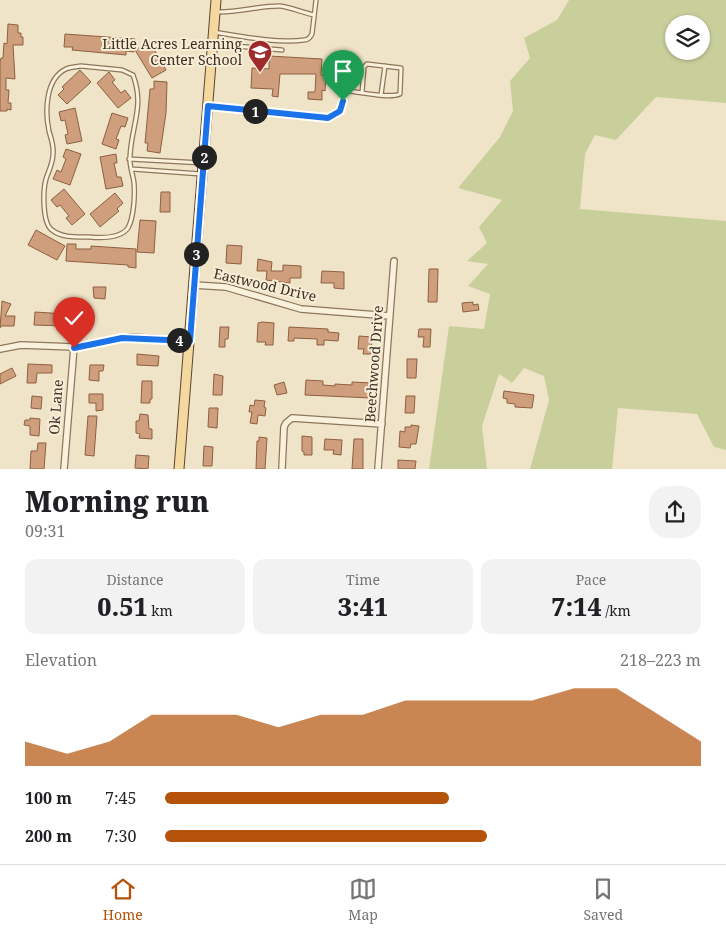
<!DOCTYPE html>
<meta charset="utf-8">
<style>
:root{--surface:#fff;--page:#f2f2f2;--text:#202124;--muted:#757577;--line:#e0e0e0;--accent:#b45309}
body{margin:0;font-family:"Noto Serif",serif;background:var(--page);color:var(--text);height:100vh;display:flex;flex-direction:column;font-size:19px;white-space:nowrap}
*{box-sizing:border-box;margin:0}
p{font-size:16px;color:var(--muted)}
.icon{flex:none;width:28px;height:28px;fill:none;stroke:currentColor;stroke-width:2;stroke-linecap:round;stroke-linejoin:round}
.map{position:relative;height:469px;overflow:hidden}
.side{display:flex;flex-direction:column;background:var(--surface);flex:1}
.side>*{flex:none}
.controls{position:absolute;left:665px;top:15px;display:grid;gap:10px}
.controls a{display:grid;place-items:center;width:45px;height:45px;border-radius:50%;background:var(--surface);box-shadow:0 1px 4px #0004;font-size:25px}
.pin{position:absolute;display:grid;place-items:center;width:42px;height:42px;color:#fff;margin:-51px -21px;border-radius:50% 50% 50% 0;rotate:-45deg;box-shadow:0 0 5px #0007}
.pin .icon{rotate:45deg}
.km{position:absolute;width:25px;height:25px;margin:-12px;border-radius:50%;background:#222;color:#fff;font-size:14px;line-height:25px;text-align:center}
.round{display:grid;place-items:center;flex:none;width:52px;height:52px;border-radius:20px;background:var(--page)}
.summary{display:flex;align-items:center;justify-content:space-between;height:85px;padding:0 25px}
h1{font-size:28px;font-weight:800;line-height:38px}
.figures{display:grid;grid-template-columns:repeat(3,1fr);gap:8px;height:85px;padding:5px 25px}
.figures div{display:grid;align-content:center;border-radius:12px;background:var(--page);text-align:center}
.figures b{font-size:25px;font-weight:800}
.figures small{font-size:14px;font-weight:400}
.figures p{font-size:14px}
.chart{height:140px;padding:10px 25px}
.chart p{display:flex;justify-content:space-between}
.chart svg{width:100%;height:90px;margin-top:5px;fill:var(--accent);opacity:.7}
ul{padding:0 25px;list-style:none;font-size:16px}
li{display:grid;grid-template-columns:80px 60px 1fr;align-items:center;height:38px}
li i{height:12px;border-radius:6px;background:var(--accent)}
.dock{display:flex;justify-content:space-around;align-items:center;height:70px;border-top:1px solid var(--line);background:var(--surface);font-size:14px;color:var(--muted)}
.dock a{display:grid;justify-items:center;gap:2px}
.dock .active{color:var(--accent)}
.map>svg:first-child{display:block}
.green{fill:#c9cf9b;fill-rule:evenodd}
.building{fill:#cf9f7d;stroke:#8d5f41}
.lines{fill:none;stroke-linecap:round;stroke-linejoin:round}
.service-casing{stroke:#8d765c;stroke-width:5.5}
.minor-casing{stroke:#8d765c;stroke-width:8}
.primary-casing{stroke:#5b4430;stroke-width:11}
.service{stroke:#faf1dc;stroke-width:3}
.minor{stroke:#faf1dc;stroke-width:5.5}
.primary{stroke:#f3d9a0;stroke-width:9}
.route-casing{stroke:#fff;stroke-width:10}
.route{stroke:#1a73e8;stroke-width:6}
.labels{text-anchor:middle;stroke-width:4;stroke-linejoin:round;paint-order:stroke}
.poi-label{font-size:14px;fill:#3d2e20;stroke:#f7eed8;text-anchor:end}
.street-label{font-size:14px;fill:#3d2e20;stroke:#f7eed8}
</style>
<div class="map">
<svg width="726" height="469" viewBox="0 0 726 469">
<rect width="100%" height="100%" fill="#f0e4c8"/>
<path class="green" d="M569,0h157v103l-70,-6 -40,43 -21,-5 -10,19 -5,55 146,12v229l-12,-3 -17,-33 -79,-6 -6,61h-82l19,-69 -5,-24 -20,-8 -12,15 -13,-9 -17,52 5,43h-58l20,-143 35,3 6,-35 -22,-8 20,-22 -21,-3 20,-18 -8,-16 23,-27 -44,-12 42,-51 13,-26 -3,-30 20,-23 -6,-20 33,-18zM674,24h27v27h-27z"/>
<path class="building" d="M8,24l10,1v8h3v4h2v8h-10l2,34 -9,-1v12h3l-1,13h3v7l-4,-1v2h-7v-49l1,-4h2l1,-15 3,1z
M65,34l70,5 -1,13 -8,-1v4l-54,-5 1,-3h-9z
M150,42l16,28 -14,8 -17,-28z
M269,56l53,3 -1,16h5l-1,16 -3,-1v10l-14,-1v-7h7l1,-18h-36l-2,23 -6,-1 1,-7 -22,-1 1,-20 17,1z
M80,70l11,12 -24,22 -9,-9 6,-6 -2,-2z
M109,72l6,8 -3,2 9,11 4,-3 6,8 -13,10 -21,-25z
M154,81l13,1 -1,31 -6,40 -13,-2 1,-8h-3l5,-54h4z
M75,108l7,33 -15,3 -2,-9 3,-1 -3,-14 -4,1 -2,-9z
M112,113l16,5 -3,9 -4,-1 -5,13 3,1 -3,9 -14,-5z
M66,149l15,5 -11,31 -17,-6 4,-9 4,2 5,-13 -3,-2z
M116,154l1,9h-3l3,14h4l2,9 -17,3 -6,-32z
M64,189l21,25 -13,11 -6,-7 3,-2 -9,-11 -3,2 -6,-7z
M161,192h9v20h-10z
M115,193l8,10 -6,6 2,2 -19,16 -10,-13z
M140,220l16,1 -2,32 -17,-1z
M36,230l29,16 -8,14 -29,-15z
M67,244h9v5h15v-3l45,3v19l-8,-1v-2l-62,-4z
M227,245l15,1 -1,18 -15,-1z
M258,259l14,3 -1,9h12v-6l18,1v12h-11v5l-24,-3 1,-9h-10z
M429,269h9l-1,33h-9z
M322,271l22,1v17l-10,-1v-5h-13z
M93,287h13l-1,12 -11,-1z
M2,301l9,3 -6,12h10l-1,10h-13l-1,2z
M473,302v3l5,-1 1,6 -16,2 -1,-9z
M35,312l31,2 -1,12 -31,-1z
M262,322l12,1 -1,22h-8l1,-3h-9l1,-19z
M220,327h9l-1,12h-3v8h-6z
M289,327l39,2v3l11,1 -1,8 -14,-1v5h-7v-6l-23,-1v3h-6z
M419,329h12l-1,18h-7l1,-10h-6z
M359,336l13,1 -1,17h-8l1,-5h-6z
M137,354l22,2 -1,10 -21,-1z
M407,359h10l-1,19h-9z
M28,364l24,1v8h-15l-1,10h-9z
M90,365h14l-1,6h-4v10l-10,-1z
M12,368l4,8 -16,8v-10z
M214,374l9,2 -1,19h-9z
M306,380l17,1v4l12,1v-2l17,1v-3l20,1 -1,15 -66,-3z
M142,381h10v18h-2v4h-9z
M284,382l3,11 -10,2 -3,-10z
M504,391l30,4 -2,13 -17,-1v-3l-8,-1v-4l-4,-1z
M89,394h14v16l-7,1v-8h-7z
M32,396l10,1 -1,12 -10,-1z
M406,396h9l-1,17h-9z
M255,400l10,1 -1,6 2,1 -1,8 -7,-1 -1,9 -7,-1 2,-11h-3l1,-7 4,1z
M209,408h9l-1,20 -9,-1z
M140,414l8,1 1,14h3v10l-13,-1 1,-4 -4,-1v-12h3z
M88,416h9l-3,40 -9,-1z
M30,418l10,1 -1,17 -9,-1v-9l-6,-1 1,-5h5z
M411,425l8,1 -3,18h-5l-1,4 -11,-1 1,-16 5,1v-5h6z
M302,436l10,1v18h-8v-3l-2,-1z
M259,437l8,1 -2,31h-9l1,-28h2z
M325,439l17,1 -1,15 -8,-1 1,-4h-10z
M354,439h9v30h-11z
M38,443h8l-2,26h-14l1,-18h6z
M204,446l9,1 -1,19h-9z
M136,455l13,1 -1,13 -13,-1z
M398,460l18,1 -1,8h-17z"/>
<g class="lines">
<defs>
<path id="service" d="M216,12c21,1 42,-6 63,-6 8,0 25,7 35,9
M214,32c25,4 66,12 90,8 4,0 6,-2 8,-6l4,-34
M213,44l69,6
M81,66l41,4 11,5c12,32 -2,51 -3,82 -1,8 3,17 4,26 1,12 0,34 -6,45 -8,11 -28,10 -39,9 -13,0 -27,1 -37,-7 -10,-7 -9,-40 -6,-51 3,-9 7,-16 7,-25 1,-9 -2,-15 -4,-23 -4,-19 -4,-52 17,-62 4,-2 10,-2 15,-3z
M381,95l4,-29
M209,106l119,12 12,-7 4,-17 4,-3c13,1 41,8 52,3l1,-26 -34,-4 -3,3 -2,26
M129,159l74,4
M132,169l69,5"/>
<path id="minor" d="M194,285l32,2 75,22 89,7
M0,349l21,-4 53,2 57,-10 58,4
M64,469l10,-122
M282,469l2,-42 2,-4 6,-5 90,6
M378,469l16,-208"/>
<path id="primary" d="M179,469l37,-469"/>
</defs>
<use href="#service" class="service-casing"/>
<use href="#minor" class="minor-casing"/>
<use href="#primary" class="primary-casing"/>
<use href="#service" class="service"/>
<use href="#minor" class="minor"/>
<use href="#primary" class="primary"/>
</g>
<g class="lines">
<defs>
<path id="route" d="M74,348l48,-10 68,3 18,-235 120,12 12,-7 3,-10"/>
</defs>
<use href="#route" class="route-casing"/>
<use href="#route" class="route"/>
</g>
<defs>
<symbol id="school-pin" viewBox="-11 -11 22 30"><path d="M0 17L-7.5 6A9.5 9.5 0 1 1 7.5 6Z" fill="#9e2a2b" stroke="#f7eed8"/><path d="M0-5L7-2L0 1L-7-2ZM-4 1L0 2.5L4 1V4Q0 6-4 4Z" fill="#fff"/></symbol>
</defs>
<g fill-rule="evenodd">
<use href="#school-pin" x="246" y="38" width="28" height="38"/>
</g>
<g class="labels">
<g class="poi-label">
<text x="242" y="49">Little Acres Learning<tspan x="242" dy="16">Center School</tspan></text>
</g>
<g class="street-label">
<text transform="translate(265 285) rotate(13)" y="5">Eastwood Drive</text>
<text transform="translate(374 364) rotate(-86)" y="5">Beechwood Drive</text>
<text transform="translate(56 407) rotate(-86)" y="5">Ok Lane</text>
</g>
</g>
</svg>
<div class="controls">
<a><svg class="icon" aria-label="layers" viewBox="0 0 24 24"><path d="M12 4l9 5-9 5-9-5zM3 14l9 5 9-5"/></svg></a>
</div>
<div class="pin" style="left:343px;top:101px;background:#1e9e55"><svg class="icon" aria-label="arrive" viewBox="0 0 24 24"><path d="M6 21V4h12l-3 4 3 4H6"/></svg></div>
<div class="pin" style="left:74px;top:348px;background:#d93025"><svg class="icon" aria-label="check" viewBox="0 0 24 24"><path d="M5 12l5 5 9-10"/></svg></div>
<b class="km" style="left:255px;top:111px">1</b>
<b class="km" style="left:204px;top:157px">2</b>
<b class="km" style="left:196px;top:254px">3</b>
<b class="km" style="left:179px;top:340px">4</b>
</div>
<section class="side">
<div class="summary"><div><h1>Morning run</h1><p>09:31</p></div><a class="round"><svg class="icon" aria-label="share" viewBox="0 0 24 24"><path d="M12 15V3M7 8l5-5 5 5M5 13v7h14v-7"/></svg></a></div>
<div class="figures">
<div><p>Distance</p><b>0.51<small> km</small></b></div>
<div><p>Time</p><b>3:41</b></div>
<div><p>Pace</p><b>7:14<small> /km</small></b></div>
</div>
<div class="chart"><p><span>Elevation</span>218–223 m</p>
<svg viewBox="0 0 160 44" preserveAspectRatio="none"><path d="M0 44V32L10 38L20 32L30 19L40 19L50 19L60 25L70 19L80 19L90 12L100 12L110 12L120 12L130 6L140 6L150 19L160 32V44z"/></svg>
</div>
<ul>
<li><b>100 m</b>7:45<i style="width:53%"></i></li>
<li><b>200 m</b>7:30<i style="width:60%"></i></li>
</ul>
</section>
<nav class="dock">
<a class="active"><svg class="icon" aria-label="home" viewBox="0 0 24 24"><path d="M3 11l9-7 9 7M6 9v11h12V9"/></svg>Home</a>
<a><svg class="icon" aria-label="map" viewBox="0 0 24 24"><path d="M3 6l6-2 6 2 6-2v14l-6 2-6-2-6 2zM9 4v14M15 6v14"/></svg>Map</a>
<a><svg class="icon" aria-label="saved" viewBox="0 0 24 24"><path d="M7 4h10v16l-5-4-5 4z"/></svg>Saved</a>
</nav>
